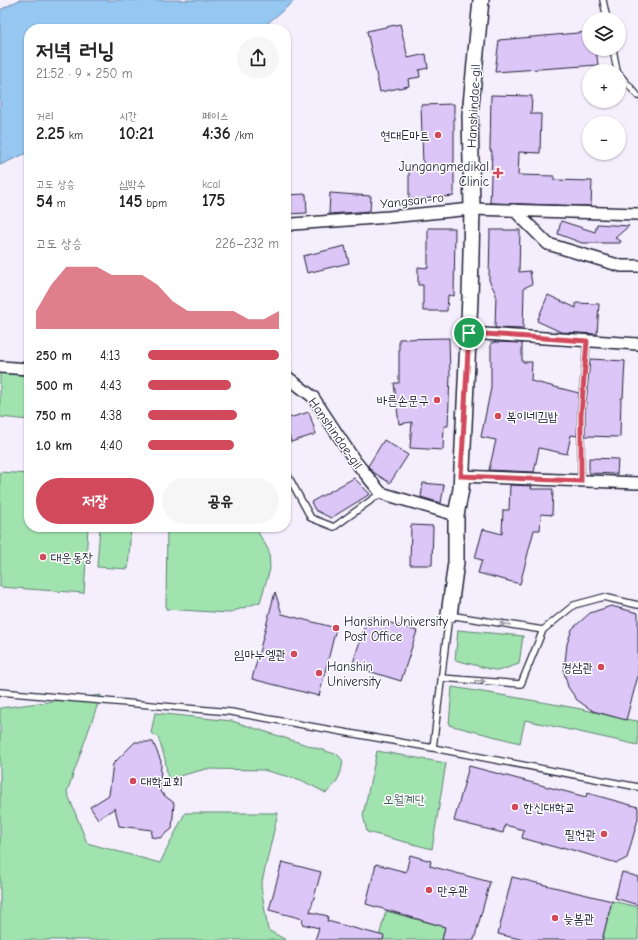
<!DOCTYPE html>
<html lang="ko">
<meta charset="utf-8">
<style>
:root{--surface:#fff;--page:#f6f6f6;--text:#222;--muted:#767676;--accent:#d1495b}
body{margin:0;font-family:"Comic Neue","Poor Story",sans-serif;background:var(--page);color:var(--text);height:100vh;display:flex;flex-direction:column;font-size:15px;white-space:nowrap}
*{box-sizing:border-box;margin:0}
p{font-size:13px;color:var(--muted)}
.icon{flex:none;width:22px;height:22px;fill:none;stroke:currentColor;stroke-width:2;stroke-linecap:round;stroke-linejoin:round}
.map{position:relative;flex:1;overflow:hidden}
.sheet{position:absolute;left:24px;top:24px;width:267px;height:508px;display:flex;flex-direction:column;background:var(--surface);border-radius:16px;box-shadow:0 1px 3px #0004}
.sheet>*{flex:none}
.controls{position:absolute;left:582px;top:12px;display:grid;gap:8px}
.controls a{display:grid;place-items:center;width:44px;height:44px;border-radius:50%;background:var(--surface);box-shadow:0 1px 3px #0004;font-size:20px}
.pin{position:absolute;display:grid;place-items:center;width:34px;height:34px;color:#fff;margin:-17px;border:2px solid #fff;border-radius:50%;box-shadow:0 1px 4px #0007}
.round{display:grid;place-items:center;flex:none;width:42px;height:42px;border-radius:21px;background:var(--page)}
.summary{display:flex;align-items:center;justify-content:space-between;height:68px;padding:0 12px}
h1{font-size:22px;font-weight:800;line-height:30px}
.metrics{display:grid;grid-template-columns:repeat(3,1fr);gap:6px;height:68px;padding:4px 12px}
.metrics div{display:grid;align-content:center}
.metrics b{font-size:17px;font-weight:800}
.metrics small{font-size:11px;font-weight:400}
.metrics p{font-size:11px}
.chart{height:112px;padding:8px 12px}
.chart p{display:flex;justify-content:space-between}
.chart svg{width:100%;height:72px;margin-top:4px;fill:var(--accent);opacity:.7}
.button{display:flex;gap:8px;margin-top:auto;padding:8px 12px}
.button a{flex:1;height:46px;border-radius:24px;background:var(--accent);color:#fff;font-size:16px;font-weight:800;line-height:46px;text-align:center}
.button a+a{background:var(--page);color:var(--text)}
ul{padding:0 12px;list-style:none;font-size:13px}
li{display:grid;grid-template-columns:64px 48px 1fr;align-items:center;height:30px}
li i{height:10px;border-radius:5px;background:var(--accent)}
.map>svg:first-child{display:block}
.green{fill:#a0e3ae;stroke:#618274}
.water{fill:#95c7f1;stroke:#6785a8}
.building{fill:#dcc6f7;stroke:#22223b}
.lines{fill:none;stroke-linecap:round;stroke-linejoin:round}
.lane-casing{stroke:#22223b;stroke-width:8}
.street-casing{stroke:#22223b;stroke-width:14}
.secondary-casing{stroke:#22223b;stroke-width:18}
.lane{stroke:#fff;stroke-width:5.5}
.street{stroke:#fff;stroke-width:11}
.secondary{stroke:#fff;stroke-width:15}
.oneway{fill:#9c9ca7}
.route-casing{stroke:#fff;stroke-width:8}
.route{stroke:#d1495b;stroke-width:5}
.poi-dot{fill:#d1495b;stroke:#fff;stroke-width:1.5}
.labels{text-anchor:middle;stroke-width:3;stroke-linejoin:round;paint-order:stroke}
.street-label{font-size:13px;fill:#22223b;stroke:#fff}
.poi-label{font-size:13px;fill:#22223b;stroke:#fff;text-anchor:start}
.park-label{font-size:13px;fill:#485c5e;stroke:#fff}
</style>
<div class="map">
<svg width="638" height="940" viewBox="0 0 638 940">
<rect width="100%" height="100%" fill="#f4eefd"/>
<filter id="ink" filterUnits="userSpaceOnUse"><feTurbulence type="fractalNoise" baseFrequency=".025" numOctaves="2"/><feDisplacementMap in="SourceGraphic" scale="8" xChannelSelector="R" yChannelSelector="G"/><feConvolveMatrix kernelMatrix="1 2 1 2 8 2 1 2 1" color-interpolation-filters="sRGB"/></filter>
<g filter="url(#ink)">
<path class="green" d="M0,373l29,3v44l-29,-3z
M0,472l29,2v53h59l-4,66 -84,-6z
M100,527h31l-3,42 -31,-2z
M167,527h88l14,24 1,18 -10,33 -32,11 -62,-4z
M458,630l65,6 -4,28 -21,7 -43,-11z
M452,687c43,7 86,14 129,22 19,4 38,10 57,12v24l-113,-25 -5,23 -71,-18z
M101,695l-34,97 20,51 73,20 25,-50h93l-17,73 7,44 18,10h-286v-232z
M155,713l77,8 106,34 5,6c-2,14 -6,23 -17,32l-25,-13 -38,-10 -57,-1 -38,10 -3,-20 -7,-22 -7,-4z
M377,751l69,12 -14,86 -65,-17 -4,-17z
M612,901l26,6v33h-36z
M386,911l59,16 -3,13h-64z"/>
<path class="water" d="M19,0h276l-34,29h-232v123l-29,13v-155z"/>
<path class="building" d="M400,24l8,34 18,-4 2,14 -9,2 1,7 -12,2 1,7 -29,6 -13,-61z
M589,32v17h7l2,16 -103,7 4,-32z
M491,95l41,1 -1,18h10l-1,39 -21,-1 -1,23 36,1v4l38,1 -1,25 -101,-3 2,-52h-2z
M454,104v92l-45,4v-33l14,-2 -2,-60z
M330,193l41,3 -1,15 -41,3z
M306,194l1,19 -21,1v-19z
M561,221l34,11 2,-8 32,2 -14,12 6,3 -1,2h-38l-24,-9z
M428,228h27l-1,68 -6,-1 -1,16h-24v-26h-5v-18l10,1z
M490,230h30l-1,42 11,-1 2,13 -8,4 -1,41 -28,-1 1,-34 -7,-14z
M345,246l4,17 -42,10 -4,-17z
M548,295l28,13v-5l23,1 -2,30 -36,-2 -24,-11z
M449,338l1,37 -2,51h-4l-1,24 -33,-2 2,-26 -13,2 -5,-41h5v-44z
M494,342l28,1v19h10l-1,19 48,12 -2,43 -6,-1 -4,19 -28,-6 -5,24 -45,-2 7,-30 -15,-3 10,-49v-45h3z
M590,359l35,2 -2,37h-2l-1,39 -35,-1v-21z
M309,412l7,22 -25,8 -2,-7 -3,1v-17z
M384,440l24,15 -18,28 -17,-11 -5,-6z
M589,458l29,1 -1,15 -28,-1z
M354,478l16,16 -39,24 -16,-8 -4,-8z
M423,483l21,2 -3,18 -20,-6z
M510,485l22,1 -1,3h22l-1,26 -11,-1 -1,16h-6l-14,54 -42,-11 4,-13 -7,-2 8,-29 19,5 1,-24h6z
M411,525l22,1 -1,39h-22z
M275,592l7,22 54,14 -17,68 -67,-17z
M611,606l27,7v63l-12,44 -33,-9 -16,-11 -9,-13 -4,-15 3,-28 5,-15 18,-16z
M368,616l49,15 -16,50 -49,-15z
M135,742h18l8,19 -1,31 14,11 -2,26 -12,9 -9,-1 1,-7 -33,-4 -4,-18 -17,11 -8,-12 19,-12 4,-31z
M469,766l117,31 1,-4 51,14v12l-11,39 -10,5 -55,-16v2l-40,-11 2,-8 -19,-5 -2,8 -49,-12z
M410,855l21,6 -1,5 60,16 -16,58h-32l3,-13 -79,-23 10,-40 30,8z
M282,862l39,10 -11,40 18,4 -1,5 57,15 -1,4h-68l4,-12 -17,-4 1,-5 -34,-9z
M622,872l16,5v28l-23,-7z
M512,877l100,24 -10,39h-78l-26,-6z"/>
<g class="lines">
<defs>
<path id="lane" d="M603,0l4,19
M613,49l4,22
M619,74l19,22
M286,472l25,46 23,9 47,-34
M581,481v-66l6,-74
M441,678l80,6 22,-54 31,-25 30,-8 34,8
M0,692l231,20 202,36 205,39
M433,748l16,-133 94,15"/>
<path id="street" d="M514,210l34,34 73,22h17
M286,226l7,-2 96,-7 83,-8 166,5
M469,333l169,11
M0,367l29,2
M286,376l27,21 42,64 26,32 75,22
M461,476l177,7"/>
<path id="secondary" d="M449,615l7,-53v-47l5,-26 9,-191 2,-89 -2,-94 11,-115"/>
</defs>
<use href="#lane" class="lane-casing"/>
<use href="#street" class="street-casing"/>
<use href="#secondary" class="secondary-casing"/>
<use href="#lane" class="lane"/>
<use href="#street" class="street"/>
<use href="#secondary" class="secondary"/>
</g>
<defs><path id="oneway-solid" d="M-6-.8H1V-3.2L6.5 0L1 3.2V.8H-6Z"/></defs>
<g class="oneway">
<use href="#oneway-solid" transform="translate(505 624) rotate(-171)"/>
<use href="#oneway-solid" transform="translate(480 681) rotate(4)"/>
</g>
</g>
<g class="lines" filter="url(#ink)">
<defs>
<path id="route" d="M469,333l118,8 -6,74v66l-120,-5z"/>
</defs>
<use href="#route" class="route-casing"/>
<use href="#route" class="route"/>
</g>
<g class="poi-dot">
<circle cx="438" cy="135" r="4"/>
<path d="M496 167h4v4h4v4h-4v4h-4v-4h-4v-4h4z"/>
<circle cx="437" cy="400" r="4"/>
<circle cx="498" cy="416" r="4"/>
<circle cx="43" cy="557" r="4"/>
<circle cx="336" cy="628" r="4"/>
<circle cx="294" cy="654" r="4"/>
<circle cx="601" cy="667" r="4"/>
<circle cx="319" cy="673" r="4"/>
<circle cx="133" cy="781" r="4"/>
<circle cx="515" cy="807" r="4"/>
<circle cx="604" cy="834" r="4"/>
<circle cx="429" cy="890" r="4"/>
<circle cx="555" cy="918" r="4"/>
</g>
<g class="labels">
<g class="street-label">
<text transform="translate(473 106) rotate(-87)" y="5">Hanshindae-gil</text>
<text transform="translate(412 200) rotate(-6)" y="5">Yangsan-ro</text>
<text transform="translate(336 433) rotate(55)" y="5">Hanshindae-gil</text>
</g>
<g class="poi-label">
<text x="430" y="140" text-anchor="end">현대E마트</text>
<text x="489" y="171" text-anchor="end">Jungangmedikal<tspan x="489" dy="15">Clinic</tspan></text>
<text x="429" y="405" text-anchor="end">바른손문구</text>
<text x="506" y="421">복이네김밥</text>
<text x="51" y="562">대운동장</text>
<text x="344" y="626">Hanshin University<tspan x="344" dy="15">Post Office</tspan></text>
<text x="286" y="659" text-anchor="end">임마누엘관</text>
<text x="327" y="671">Hanshin<tspan x="327" dy="15">University</tspan></text>
<text x="593" y="672" text-anchor="end">경삼관</text>
<text x="141" y="786">대학교회</text>
<text x="523" y="812">한신대학교</text>
<text x="596" y="839" text-anchor="end">필헌관</text>
<text x="437" y="895">만우관</text>
<text x="563" y="923">늦봄관</text>
</g>
<g class="park-label">
<text x="404" y="804">오월계단</text>
</g>
</g>
</svg>
<div class="controls">
<a><svg class="icon" aria-label="layers" viewBox="0 0 24 24"><path d="M12 4l9 5-9 5-9-5zM3 14l9 5 9-5"/></svg></a>
<a>+</a>
<a>−</a>
</div>
<div class="pin" style="left:469px;top:333px;background:#1e9e55"><svg class="icon" aria-label="arrive" viewBox="0 0 24 24"><path d="M6 21V4h12l-3 4 3 4H6"/></svg></div>
<section class="sheet">
<div class="summary"><div><h1>저녁 러닝</h1><p>21:52 · 9 × 250 m</p></div><a class="round"><svg class="icon" aria-label="share" viewBox="0 0 24 24"><path d="M12 15V3M7 8l5-5 5 5M5 13v7h14v-7"/></svg></a></div>
<div class="metrics">
<div><p>거리</p><b>2.25<small> km</small></b></div>
<div><p>시간</p><b>10:21</b></div>
<div><p>페이스</p><b>4:36<small> /km</small></b></div>
</div>
<div class="metrics">
<div><p>고도 상승</p><b>54<small> m</small></b></div>
<div><p>심박수</p><b>145<small> bpm</small></b></div>
<div><p>kcal</p><b>175</b></div>
</div>
<div class="chart"><p><span>고도 상승</span>226–232 m</p>
<svg viewBox="0 0 160 44" preserveAspectRatio="none"><path d="M0 44V33L10 17L20 6L30 6L40 6L50 11L60 11L70 11L80 17L90 27L100 33L110 33L120 33L130 33L140 38L150 38L160 33V44z"/></svg>
</div>
<ul>
<li><b>250 m</b>4:13<i style="width:100%"></i></li>
<li><b>500 m</b>4:43<i style="width:63%"></i></li>
<li><b>750 m</b>4:38<i style="width:68%"></i></li>
<li><b>1.0 km</b>4:40<i style="width:66%"></i></li>
</ul>
<div class="button"><a>저장</a><a>공유</a></div>
</section>
</div>
